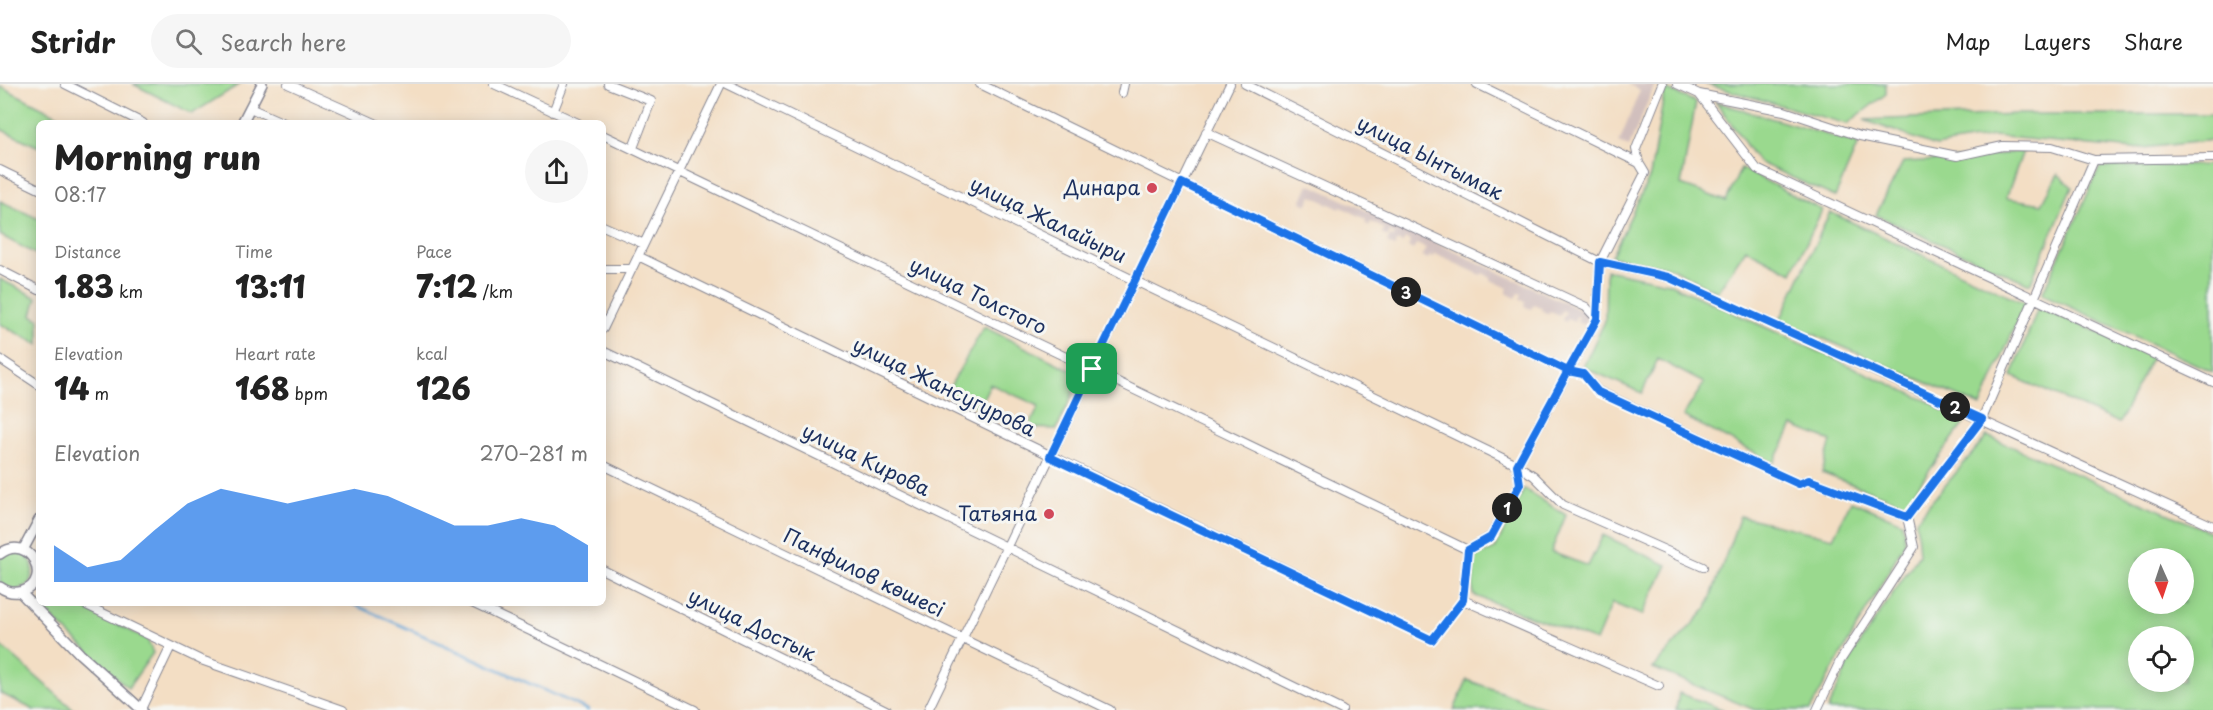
<!DOCTYPE html>
<meta charset="utf-8">
<style>
:root{--surface:#fff;--page:#f6f6f6;--text:#222;--muted:#767676;--line:#e0e0e0;--accent:#1a73e8}
body{margin:0;font-family:"Playpen Sans",sans-serif;background:var(--page);color:var(--text);height:100vh;display:flex;flex-direction:column;font-size:22px;white-space:nowrap}
*{box-sizing:border-box;margin:0}
p{font-size:20px;color:var(--muted)}
.icon{flex:none;width:33px;height:33px;fill:none;stroke:currentColor;stroke-width:2;stroke-linecap:round;stroke-linejoin:round}
.map{position:relative;flex:1;overflow:hidden}
.sheet{position:absolute;left:36px;top:36px;width:570px;height:486px;display:flex;flex-direction:column;background:var(--surface);border-radius:9px;box-shadow:0 3px 15px #0003}
.sheet>*{flex:none}
.needle{width:39px;rotate:177deg}
.tools{position:absolute;left:2128px;top:464px;display:grid;gap:12px}
.tools a{display:grid;place-items:center;width:66px;height:66px;border-radius:50%;background:var(--surface);box-shadow:0 3px 15px #0003;font-size:30px}
.pin{position:absolute;display:grid;place-items:center;width:51px;height:51px;color:#fff;margin:-26px;border-radius:12px;box-shadow:0 3px 9px #0006}
.km{position:absolute;width:30px;height:30px;margin:-15px;border-radius:50%;background:#222;color:#fff;font-size:16px;line-height:30px;text-align:center}
.round{display:grid;place-items:center;flex:none;width:63px;height:63px;border-radius:32px;background:var(--page)}
.headline{display:flex;align-items:center;justify-content:space-between;height:102px;padding:0 18px}
h1{font-size:33px;font-weight:800;line-height:45px}
.stats{display:grid;grid-template-columns:repeat(3,1fr);gap:9px;height:102px;padding:6px 18px}
.stats div{display:grid;align-content:center}
.stats b{font-size:30px;font-weight:800}
.stats small{font-size:16px;font-weight:400}
.stats p{font-size:16px}
.chart{height:168px;padding:12px 18px}
.chart p{display:flex;justify-content:space-between}
.chart svg{width:100%;height:108px;margin-top:6px;fill:var(--accent);opacity:.7}
header{display:flex;align-items:center;gap:36px;box-sizing:border-box;height:84px;padding:0 30px;background:var(--surface);border-bottom:2px solid var(--line)}
header strong{font-size:28px}
nav{display:flex;gap:33px;margin-inline-start:auto;font-size:21px}
.search{width:420px;height:54px;background:var(--page);display:flex;align-items:center;gap:15px;box-sizing:border-box;padding:0 21px;border-radius:33px;color:var(--muted);font-size:22px}
.map>svg:first-child{display:block}
.industrial{fill:#d1bfbd}
.green{fill:#9ad98e;stroke:#5a8476;stroke-width:1.5;fill-rule:evenodd}
.lines{fill:none;stroke-linecap:round;stroke-linejoin:round}
.stream{stroke:#5fa0d2;stroke-width:3}
.minor-casing{stroke:#878691;stroke-width:10}
.tertiary-casing{stroke:#878691;stroke-width:12}
.minor{stroke:#fff;stroke-width:8}
.tertiary{stroke:#fff;stroke-width:9}
.route-casing{stroke:#fff;stroke-width:12}
.route{stroke:#1a73e8;stroke-width:8}
.poi-dot{fill:#d1495b;stroke:#f6f6f2;stroke-width:2}
.labels{text-anchor:middle;stroke-width:6;stroke-linejoin:round;paint-order:stroke}
.street-label{font-size:20px;fill:#1b2f5e;stroke:#f6f6f2}
.poi-label{font-size:20px;fill:#1b2f5e;stroke:#f6f6f2;text-anchor:end}
</style>
<header>
<strong>Stridr</strong>
<div class="search"><svg class="icon" aria-label="search" viewBox="0 0 24 24"><circle cx="10" cy="10" r="6"/><path d="M15 15l6 6"/></svg>Search here</div>
<nav><a>Map</a><a>Layers</a><a>Share</a></nav>
</header>
<div class="map">
<svg width="2213" height="626" viewBox="0 0 2213 626">
<rect width="100%" height="100%" fill="#f6f6f2"/>
<filter id="ink" filterUnits="userSpaceOnUse"><feTurbulence type="fractalNoise" baseFrequency=".0167" numOctaves="2"/><feDisplacementMap in="SourceGraphic" scale="12" xChannelSelector="R" yChannelSelector="G"/><feConvolveMatrix kernelMatrix="1 2 1 2 8 2 1 2 1" color-interpolation-filters="sRGB"/></filter>
<filter id="wash" filterUnits="userSpaceOnUse"><feTurbulence type="fractalNoise" baseFrequency=".008" numOctaves="4" result="noise"/><feDisplacementMap in="SourceGraphic" scale="24" xChannelSelector="R" yChannelSelector="G"/><feGaussianBlur stdDeviation="1.35" result="paint"/><feColorMatrix in="noise" values="0 0 0 0 0 0 0 0 0 0 0 0 0 0 0 0 0 1.4 0 .05"/><feComposite in="paint" operator="in"/></filter>
<g filter="url(#wash)">
<rect width="100%" height="100%" fill="#f3dec4"/>
<path class="industrial" d="M1627,0h28l-26,63 -10,-4 21,-53z
M1309,100l280,130 -5,11 -7,-3 2,-5 -3,-1 -2,5 -6,-3 -2,4 -4,-2 4,-8 -4,-2 -3,6 -9,-5 -2,3 -7,-4 1,-2 -8,-4 -3,5 -7,-3 1,-4 -5,-3 2,-5 -3,-1 -3,5 -10,-5 2,-5 -17,-8v-2l-8,-5 -2,2 -46,-21 -2,4 -3,-2 -2,3 -6,-3 4,-8 -10,-4 -3,6 -5,-3 3,-6 -6,-3 -2,5 -6,-2 -2,6 -8,-4 3,-7 4,2 1,-3 -5,-3 -2,5 -6,-3 3,-5 -14,-7 -2,4 -4,-3 1,-4 -25,-12 -1,2 -28,-13 -5,9 -6,-3z"/>
<path class="green" d="M133,0h107l-48,30z
M1705,0h181v10l-39,30z
M0,2l73,37h-34v24l-39,-18z
M1665,5l31,13 -15,83 45,16 15,-33 81,42 -30,63 -46,-24 -29,43 -45,-24 -61,-11 39,-81z
M1716,18l142,42 -23,53 -77,-35z
M2017,30h196v26l-79,9 -141,-13 -57,10 -72,-26z
M2023,67l-17,47 36,6 16,-30 14,13 -42,97 -154,-69 27,-53 59,-3z
M2213,81v207l-171,-78 58,-127z
M0,117l39,18v37l-39,-21z
M1830,128l195,91 -44,103 -201,-86z
M1606,186l62,13 299,136 -62,85 -83,-31 9,-32 -38,-15 -19,37 -91,-47 21,-33 -46,-24 -16,34 -59,-26 22,-46z
M0,195l37,19 -5,17 7,4v26l-39,-21z
M2038,224l115,46 -34,69 -107,-47z
M984,243l97,48 -24,54 -28,-1 10,-22 -49,-22 -11,23 -34,-12z
M1987,352l226,97v177h-386l29,-61 63,-95 -3,-34zM2139,474h45v45h-45zM2139,552h45v45h-45z
M1524,405l42,26 -15,37 37,14 15,-31 64,30 -25,50 -30,-12 -16,38 -123,-46 1,-38 21,-8z
M1851,417l51,21 3,20 -95,168h-55l-102,-42 54,-60 33,-92 93,22z
M8,468c23,0 30,11 21,32l-16,8 -13,-8v-26z
M40,519h34l73,36 6,14 -25,35 -90,-83z
M0,561l74,65h-40l-34,-17z
M1467,596l84,30h-97z
M1679,609l45,17h-48z"/>
<g class="lines">
<path class="stream" d="M351,519l237,107"/>
</g>
</g>
<g filter="url(#ink)">
<g class="lines">
<defs>
<path id="minor" d="M65,0l78,39
M288,0l87,39
M494,0l84,39
M608,0l43,17 -18,47
M727,0l790,381 17,11 29,29 140,62
M980,0l588,287 15,3 15,17 201,93 10,-4 98,37 75,-98 112,-259
M1245,0l355,178 68,15 545,249
M1477,0l162,79
M1677,0l22,10 58,75 456,213
M1122,9l2,-9
M1699,10l85,17 76,25 97,20 46,-10 49,1 42,13 119,-2
M250,24l34,15
M553,28l11,-28
M1206,48l380,175 11,12
M603,51l865,415
M0,86l39,19
M603,142l41,18
M638,172l794,384 31,-40 5,-50 23,-14 29,-52 -3,-19 80,-146 3,-57 45,-89 -6,-10 -3,-14 26,-65
M603,185h29
M0,186l39,20
M603,245l118,-245
M603,267l739,359
M0,275l39,26
M603,381l507,245
M603,486l283,140
M1463,516l196,86
M82,519l119,57 142,50
M472,519l223,107
M141,625l30,-63
M928,626l302,-626
M1817,626l23,-49 74,-114 -7,-30"/>
<path id="tertiary" d="M242,39l20,-39
M23,466l16,-30
M0,470c29,-22 54,26 23,37 -9,3 -16,1 -23,-4
M20,508l60,62 62,56"/>
</defs>
<use href="#minor" class="minor-casing"/>
<use href="#tertiary" class="tertiary-casing"/>
<use href="#minor" class="minor"/>
<use href="#tertiary" class="tertiary"/>
</g>
</g>
<g class="lines" filter="url(#ink)">
<defs>
<path id="route" d="M1092,285l-42,88 382,183 31,-40 5,-50 23,-13 29,-53 -3,-19 51,-94 15,3 15,18 201,92 10,-4 98,37 75,-98 -314,-142 -68,-15 -3,57 -29,52 -386,-188 -90,186"/>
</defs>
<use href="#route" class="route-casing"/>
<use href="#route" class="route"/>
</g>
<g class="poi-dot">
<circle cx="1152" cy="104" r="6"/>
<circle cx="1049" cy="430" r="6"/>
</g>
<g class="labels">
<g class="street-label">
<text transform="translate(1430 74) rotate(27)" y="7">улица Ынтымак</text>
<text transform="translate(1048 136) rotate(26)" y="7">улица Жалайыри</text>
<text transform="translate(978 212) rotate(26)" y="7">улица Толстого</text>
<text transform="translate(944 303) rotate(26)" y="7">улица Жансугурова</text>
<text transform="translate(866 376) rotate(26)" y="7">улица Кирова</text>
<text transform="translate(864 489) rotate(26)" y="7">Панфилов көшесі</text>
<text transform="translate(752 541) rotate(26)" y="7">улица Достык</text>
</g>
<g class="poi-label">
<text x="1140" y="111">Динара</text>
<text x="1037" y="437">Татьяна</text>
</g>
</g>
</svg>
<div class="tools">
<a><svg class="needle" viewBox="-14 -14 28 28"><path d="M0-13l5 13h-10z" fill="#e53935"/><path d="M0 13l5-13h-10z" fill="#767676"/></svg></a>
<a><svg class="icon" aria-label="locate" viewBox="0 0 24 24"><circle cx="12" cy="12" r="6"/><path d="M12 2v4M12 18v4M2 12h4M18 12h4"/></svg></a>
</div>
<div class="pin" style="left:1092px;top:285px;background:#1e9e55"><svg class="icon" aria-label="arrive" viewBox="0 0 24 24"><path d="M6 21V4h12l-3 4 3 4H6"/></svg></div>
<b class="km" style="left:1507px;top:424px">1</b>
<b class="km" style="left:1955px;top:323px">2</b>
<b class="km" style="left:1406px;top:208px">3</b>
<section class="sheet">
<div class="headline"><div><h1>Morning run</h1><p>08:17</p></div><a class="round"><svg class="icon" aria-label="share" viewBox="0 0 24 24"><path d="M12 15V3M7 8l5-5 5 5M5 13v7h14v-7"/></svg></a></div>
<div class="stats">
<div><p>Distance</p><b>1.83<small> km</small></b></div>
<div><p>Time</p><b>13:11</b></div>
<div><p>Pace</p><b>7:12<small> /km</small></b></div>
</div>
<div class="stats">
<div><p>Elevation</p><b>14<small> m</small></b></div>
<div><p>Heart rate</p><b>168<small> bpm</small></b></div>
<div><p>kcal</p><b>126</b></div>
</div>
<div class="chart"><p><span>Elevation</span>270–281 m</p>
<svg viewBox="0 0 160 44" preserveAspectRatio="none"><path d="M0 44V29L10 38L20 35L30 23L40 12L50 6L60 9L70 12L80 9L90 6L100 9L110 15L120 21L130 21L140 18L150 21L160 29V44z"/></svg>
</div>
</section>
</div>
